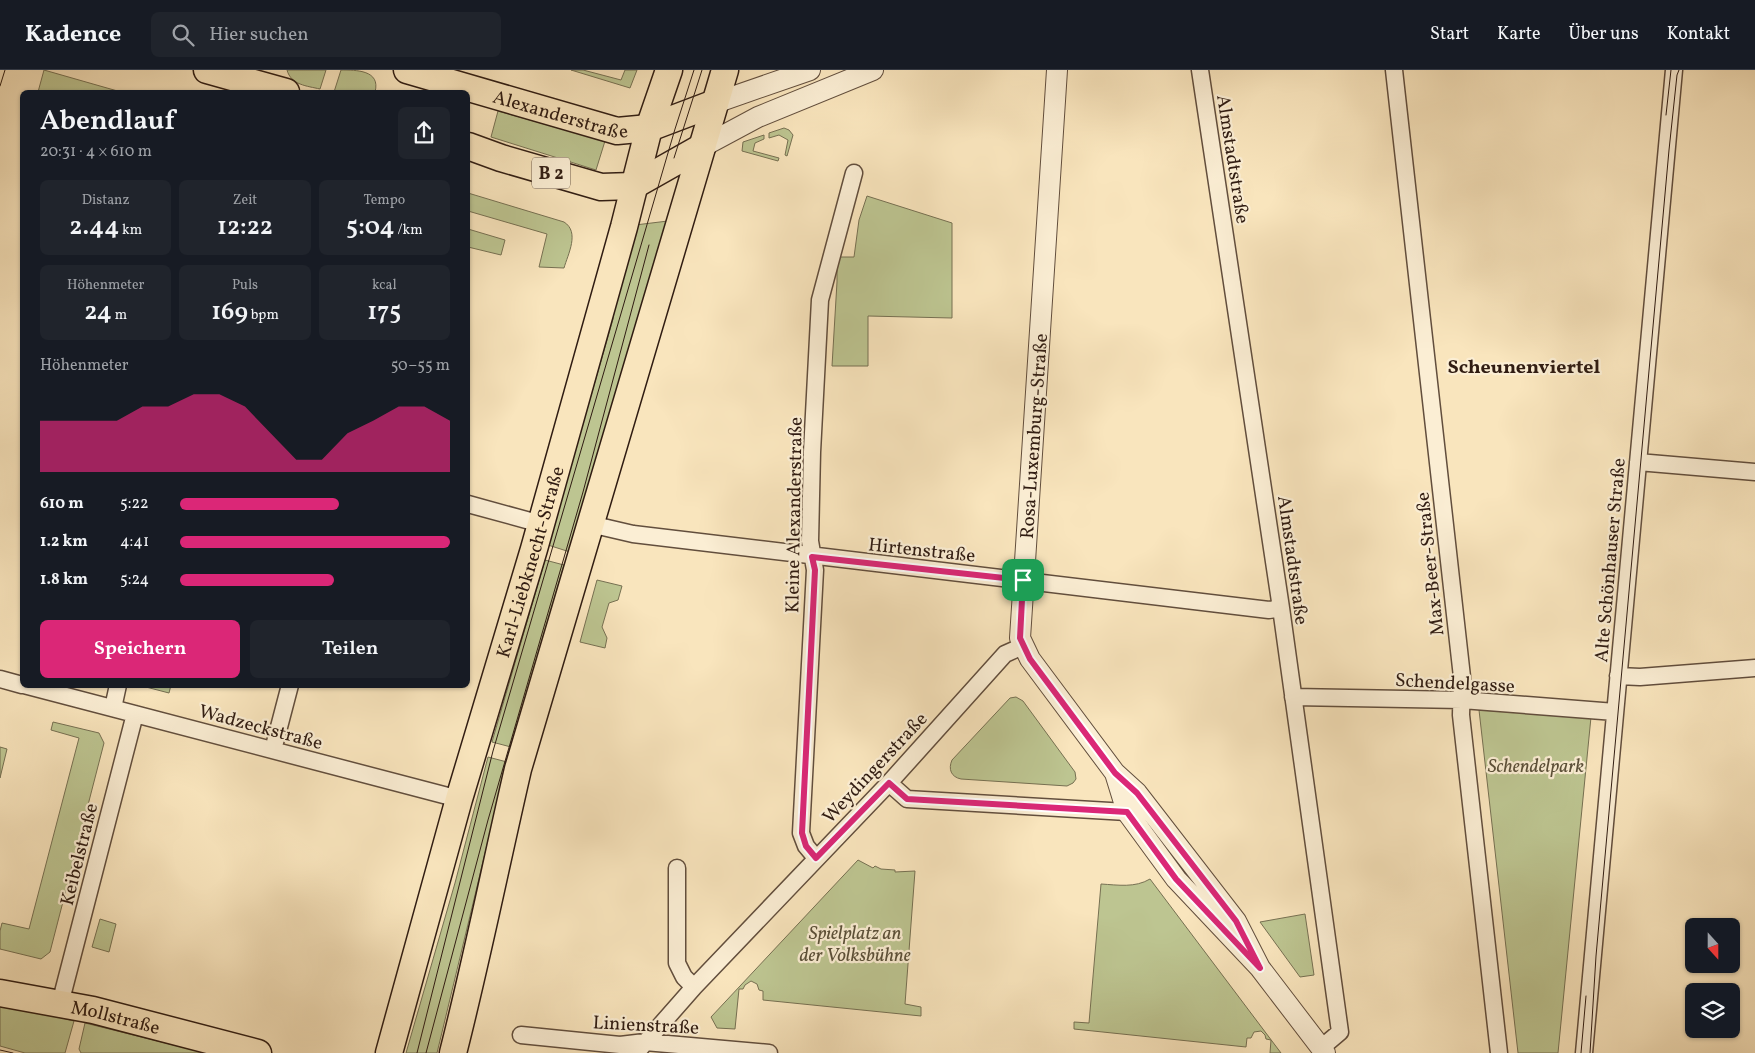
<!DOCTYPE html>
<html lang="de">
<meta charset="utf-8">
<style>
:root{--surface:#171b24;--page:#20242c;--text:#f1f3f6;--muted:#9ea1a6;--line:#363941;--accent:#db2777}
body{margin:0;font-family:Vollkorn,serif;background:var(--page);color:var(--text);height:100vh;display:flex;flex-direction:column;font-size:19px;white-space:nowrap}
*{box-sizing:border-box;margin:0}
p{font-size:16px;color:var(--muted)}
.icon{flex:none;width:28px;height:28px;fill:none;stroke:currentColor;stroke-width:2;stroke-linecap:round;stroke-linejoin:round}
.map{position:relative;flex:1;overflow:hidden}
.panel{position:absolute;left:20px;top:20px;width:450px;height:598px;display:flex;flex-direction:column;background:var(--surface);border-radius:8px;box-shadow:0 1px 4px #0004}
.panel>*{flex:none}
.needle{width:32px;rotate:159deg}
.buttons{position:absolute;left:1685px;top:848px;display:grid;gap:10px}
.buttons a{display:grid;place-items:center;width:55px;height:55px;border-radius:8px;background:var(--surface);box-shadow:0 1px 4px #0004;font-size:25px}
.pin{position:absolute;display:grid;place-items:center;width:42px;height:42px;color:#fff;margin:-21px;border-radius:10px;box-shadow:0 2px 8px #0006}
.round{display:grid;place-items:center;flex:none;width:52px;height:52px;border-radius:8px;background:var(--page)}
.headline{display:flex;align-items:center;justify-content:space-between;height:85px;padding:0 20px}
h1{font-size:28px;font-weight:600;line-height:38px}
.metrics{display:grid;grid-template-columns:repeat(3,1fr);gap:8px;height:85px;padding:5px 20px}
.metrics div{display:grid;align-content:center;border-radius:8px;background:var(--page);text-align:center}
.metrics b{font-size:25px;font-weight:600}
.metrics small{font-size:14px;font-weight:400}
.metrics p{font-size:14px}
.chart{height:140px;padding:10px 20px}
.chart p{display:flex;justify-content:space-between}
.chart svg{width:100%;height:90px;margin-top:5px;fill:var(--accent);opacity:.7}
.button{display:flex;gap:10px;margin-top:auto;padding:10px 20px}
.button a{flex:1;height:58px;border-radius:8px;background:var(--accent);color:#fff;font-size:20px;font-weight:600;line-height:58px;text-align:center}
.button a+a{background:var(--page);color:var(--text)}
ul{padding:0 20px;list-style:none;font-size:16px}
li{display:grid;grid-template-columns:80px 60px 1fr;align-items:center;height:38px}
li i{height:12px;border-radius:6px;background:var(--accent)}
header{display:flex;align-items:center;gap:30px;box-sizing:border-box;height:70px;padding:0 25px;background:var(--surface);border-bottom:1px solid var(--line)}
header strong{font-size:24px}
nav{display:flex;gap:28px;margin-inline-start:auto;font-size:18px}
.search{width:350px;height:45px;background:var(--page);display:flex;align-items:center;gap:12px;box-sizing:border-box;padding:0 18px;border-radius:8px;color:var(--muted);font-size:19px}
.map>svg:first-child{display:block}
.green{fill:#bdc591;stroke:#767052}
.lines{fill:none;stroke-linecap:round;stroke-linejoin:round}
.minor-casing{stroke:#624e3d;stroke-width:19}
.tertiary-casing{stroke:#624e3d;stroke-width:22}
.primary-casing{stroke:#301c12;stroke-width:29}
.minor{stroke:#fbeed4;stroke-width:16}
.tertiary{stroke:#fbeed4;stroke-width:20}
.primary{stroke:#f9e5bd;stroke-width:26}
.tram{stroke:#301c12;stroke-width:1}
.route-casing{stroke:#fff;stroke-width:10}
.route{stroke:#db2777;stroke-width:6}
.labels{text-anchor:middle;stroke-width:4.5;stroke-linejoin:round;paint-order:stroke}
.shield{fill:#fbeed4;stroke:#6d5b4c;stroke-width:1}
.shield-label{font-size:18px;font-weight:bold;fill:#301c12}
.street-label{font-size:19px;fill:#301c12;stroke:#fbeed4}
.park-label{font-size:19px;font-style:italic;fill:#5a4f38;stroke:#fbeed4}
.neighbourhood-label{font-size:20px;font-weight:bold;fill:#301c12;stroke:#fbeed4}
</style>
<header>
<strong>Kadence</strong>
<div class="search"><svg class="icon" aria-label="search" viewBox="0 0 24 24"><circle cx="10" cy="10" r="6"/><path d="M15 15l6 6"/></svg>Hier suchen</div>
<nav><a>Start</a><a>Karte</a><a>Über uns</a><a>Kontakt</a></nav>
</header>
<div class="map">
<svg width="1755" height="983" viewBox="0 0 1755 983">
<rect width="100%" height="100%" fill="#f9e5bd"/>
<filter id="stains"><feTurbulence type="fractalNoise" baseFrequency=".004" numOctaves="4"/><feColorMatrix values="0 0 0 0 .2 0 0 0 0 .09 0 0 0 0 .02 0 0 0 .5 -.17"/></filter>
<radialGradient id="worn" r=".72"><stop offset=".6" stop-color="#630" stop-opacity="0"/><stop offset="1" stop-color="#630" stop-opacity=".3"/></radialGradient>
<path class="green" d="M44,0l77,22h-83z
M287,0h39l-6,19c-13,-3 -29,-4 -33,-19z
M341,0c15,0 40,0 34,22h-41z
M571,0h12l38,10 4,-10h12l-7,18z
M498,41l107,30 -9,29 -105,-33z
M784,58l5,2 4,5 -6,21 -2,-1 3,-15 -9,-5 -10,3v-5z
M764,65v4l-9,4 -2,8 26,7 -1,3 -36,-10 1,-9z
M468,123l96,29c16,10 4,32 0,46l-25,-1 8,-33 -79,-23z
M867,126l85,27v95l-84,-2v50h-36l5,-84v-13l3,-12h14l5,-37z
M668,151l-98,331 -22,-7 65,-226 3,-24 19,-70z
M468,159l37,11 -4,15 -33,-8z
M545,490l19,5 -53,182 -19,-5z
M597,510l25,6 -4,14 -9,3 -7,24 5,11 -2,10 -25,-6z
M146,615h25l-2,8 -23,-6z
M1016,627l7,4 52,71 1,7 -3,4 -6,3 -106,-7c-10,-2 -13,-10 -9,-19l58,-62z
M1479,640l112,7 -33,336h-40z
M53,652l46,11 5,10 -54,209 -9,7 -41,-10v-18l2,-8 27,6 50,-191 -28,-8z
M0,677l7,2 -7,29z
M488,687l19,5 -70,291h-31l49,-170z
M858,790l15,8 2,-2 6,3 14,1v2l20,-1 -10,133 16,3v9l-158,-16v-9l-4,-1 -2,-6 -6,-3 -6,4 -2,4h-4l-4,40 -18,-1 -6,-11z
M1150,809l131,174h-11l1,-13 -5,-1 -1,-4 -4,-4 -7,1 -3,6h-4l-1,9 -172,-18v-7l15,1 12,-139c17,1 34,4 49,-5z
M1305,844l9,61 -14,2 -40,-55z
M100,849l16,5 -7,28 -17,-5z
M0,932l74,19 -9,32h-40l-25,-7z
M85,953l121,30h-125l-2,-4z"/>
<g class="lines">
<defs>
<path id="minor" d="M1200,0l81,538 59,424 -19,16
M1394,0l68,607 -1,38 38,338
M1638,392l117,10
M468,434l73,20
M590,454l43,10 636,76 12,-2
M1618,606l22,1 115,-9
M0,609l22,6
M24,615l435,114
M1293,627l169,3 153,12
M113,638l5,-23
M273,680l17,-65
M889,713l18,16 220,13
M816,788l-10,-12 -5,-13 14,-263 -5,-29 2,-89 8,-152 34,-127
M677,798v95l7,14 10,10
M60,934l75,-290
M521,965l99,10 25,-3 124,11
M636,983l58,-66 195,-204 116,-129 18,-8
M1584,983l90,-983"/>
<path id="tertiary" d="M1057,0l-37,568 10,21 85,114 22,20 99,128 24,47
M715,33l95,-33
M702,77l56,-30 115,-47
M1115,703l12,39 49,67 84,89 65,85"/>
<g id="primary">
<path d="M207,0l79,22"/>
<path id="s1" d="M407,0l210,61 32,-3 66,-25"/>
<path d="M468,76l33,12 100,29 32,-1 69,-39"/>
<path id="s2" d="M0,923l93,17 165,43"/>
<path id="s3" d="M389,983l70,-254 75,-250 90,-322 25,-99 20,-58"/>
<path d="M453,983c24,-94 43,-189 65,-284l207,-699"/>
</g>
</defs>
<use href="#minor" class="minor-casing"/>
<use href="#tertiary" class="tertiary-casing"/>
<use href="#primary" class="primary-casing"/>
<use href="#minor" class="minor"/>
<use href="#tertiary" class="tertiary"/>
<use href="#primary" class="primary"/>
<path class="tram" d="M0,16l5,-16
M1666,45l5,-45
M674,88l28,-88
M0,980l13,3
M417,983l76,-302 182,-622 19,-59
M426,983l62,-233 95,-328 66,-247
M1581,983l5,-57
M1590,983l6,-97 73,-806 8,-75 2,-5"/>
</g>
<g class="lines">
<defs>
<path id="route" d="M812,487l211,23 -3,58 10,21 85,114 22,20 99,128 24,47 -84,-89 -49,-67 -220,-13 -18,-16 -73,75 -10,-12 -4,-13 13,-263z"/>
</defs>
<use href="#route" class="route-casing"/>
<use href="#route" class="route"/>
</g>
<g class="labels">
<rect class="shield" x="532" y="87.5" width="38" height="31" rx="4"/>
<g class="shield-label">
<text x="551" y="109">B 2</text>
</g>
<g class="street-label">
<text dy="7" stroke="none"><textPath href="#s1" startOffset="160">Alexanderstraße</textPath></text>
<text transform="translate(1234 89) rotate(81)" y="7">Almstadtstraße</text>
<text transform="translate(1033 366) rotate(-86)" y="7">Rosa-Luxemburg-Straße</text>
<text transform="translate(793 445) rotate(-89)" y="7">Kleine Alexanderstraße</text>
<text transform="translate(922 479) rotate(6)" y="7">Hirtenstraße</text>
<text transform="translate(1294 490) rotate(82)" y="7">Almstadtstraße</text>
<text transform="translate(1609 490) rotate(-85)" y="7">Alte Schönhauser Straße</text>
<text dy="7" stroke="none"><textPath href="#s3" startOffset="511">Karl-Liebknecht-Straße</textPath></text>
<text transform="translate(1429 494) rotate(-96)" y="7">Max-Beer-Straße</text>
<text transform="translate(1455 612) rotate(3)" y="7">Schendelgasse</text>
<text transform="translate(261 656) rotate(15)" y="7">Wadzeckstraße</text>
<text transform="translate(874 697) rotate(-47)" y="7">Weydingerstraße</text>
<text transform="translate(78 784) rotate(-76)" y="7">Keibelstraße</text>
<text dy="7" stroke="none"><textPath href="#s2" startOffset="118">Mollstraße</textPath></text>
<text transform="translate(646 954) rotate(3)" y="7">Linienstraße</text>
</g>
<g class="park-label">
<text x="1536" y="702">Schendelpark</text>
<text x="855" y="869">Spielplatz an<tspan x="855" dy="22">der Volksbühne</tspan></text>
</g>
<g class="neighbourhood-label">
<text x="1524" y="303">Scheunenviertel</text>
</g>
</g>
<rect width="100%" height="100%" filter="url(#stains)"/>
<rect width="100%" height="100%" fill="url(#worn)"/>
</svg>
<div class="buttons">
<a><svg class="needle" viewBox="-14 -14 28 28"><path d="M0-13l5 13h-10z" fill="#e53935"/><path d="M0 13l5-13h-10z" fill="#9ea1a6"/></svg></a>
<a><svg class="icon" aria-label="layers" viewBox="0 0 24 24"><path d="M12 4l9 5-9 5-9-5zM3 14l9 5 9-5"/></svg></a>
</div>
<div class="pin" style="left:1023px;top:510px;background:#1e9e55"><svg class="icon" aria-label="arrive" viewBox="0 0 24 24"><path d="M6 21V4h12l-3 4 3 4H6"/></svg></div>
<section class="panel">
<div class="headline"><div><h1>Abendlauf</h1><p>20:31 · 4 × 610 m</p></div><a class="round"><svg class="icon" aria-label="share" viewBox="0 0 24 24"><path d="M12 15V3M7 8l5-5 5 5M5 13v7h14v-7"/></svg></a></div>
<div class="metrics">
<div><p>Distanz</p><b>2.44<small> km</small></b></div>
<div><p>Zeit</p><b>12:22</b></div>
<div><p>Tempo</p><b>5:04<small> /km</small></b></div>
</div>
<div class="metrics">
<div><p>Höhenmeter</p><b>24<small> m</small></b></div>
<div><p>Puls</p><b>169<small> bpm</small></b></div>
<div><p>kcal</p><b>175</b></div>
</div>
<div class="chart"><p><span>Höhenmeter</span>50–55 m</p>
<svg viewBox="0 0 160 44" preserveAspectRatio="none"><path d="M0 44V19L10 19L20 19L30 19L40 12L50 12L60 6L70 6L80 12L90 25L100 38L110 38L120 25L130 19L140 12L150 12L160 19V44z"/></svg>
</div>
<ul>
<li><b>610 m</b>5:22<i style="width:59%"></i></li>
<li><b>1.2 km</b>4:41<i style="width:100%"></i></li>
<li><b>1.8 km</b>5:24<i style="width:57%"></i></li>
</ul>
<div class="button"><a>Speichern</a><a>Teilen</a></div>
</section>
</div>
